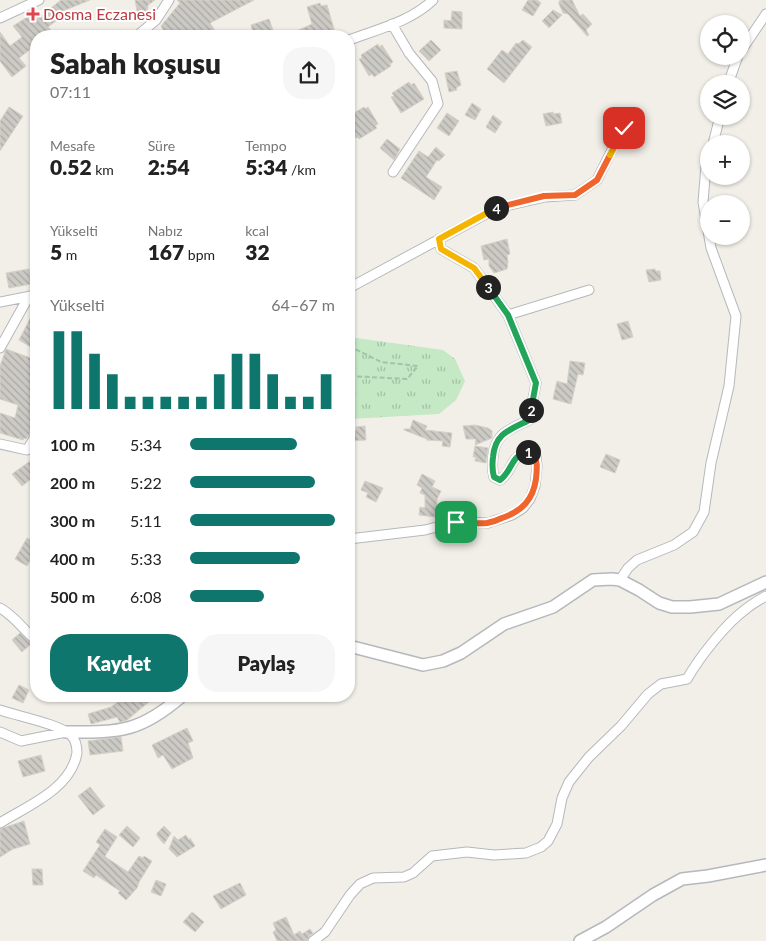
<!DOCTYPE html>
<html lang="tr">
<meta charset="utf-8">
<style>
:root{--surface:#fff;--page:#f6f6f6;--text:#222;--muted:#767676;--accent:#0f766e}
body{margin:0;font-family:Lato,sans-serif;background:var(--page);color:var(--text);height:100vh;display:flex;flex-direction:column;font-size:19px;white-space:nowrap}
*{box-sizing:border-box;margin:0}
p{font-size:16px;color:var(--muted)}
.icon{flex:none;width:28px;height:28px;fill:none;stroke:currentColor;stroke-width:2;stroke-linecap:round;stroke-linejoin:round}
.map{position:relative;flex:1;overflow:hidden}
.sheet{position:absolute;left:30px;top:30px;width:325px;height:672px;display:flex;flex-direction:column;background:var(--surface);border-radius:20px;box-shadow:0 1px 4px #0004}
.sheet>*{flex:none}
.fabs{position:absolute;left:700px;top:15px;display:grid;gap:10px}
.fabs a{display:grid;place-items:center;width:50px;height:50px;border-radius:50%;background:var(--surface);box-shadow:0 1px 4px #0004;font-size:25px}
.pin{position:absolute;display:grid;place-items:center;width:42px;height:42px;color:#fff;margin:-21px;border-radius:10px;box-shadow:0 2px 8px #0006}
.km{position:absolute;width:25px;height:25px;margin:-12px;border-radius:50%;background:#222;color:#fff;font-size:14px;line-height:25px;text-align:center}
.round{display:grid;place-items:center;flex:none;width:52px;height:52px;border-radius:20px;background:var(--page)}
.head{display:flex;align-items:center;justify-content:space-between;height:85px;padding:0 20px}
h1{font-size:28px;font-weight:800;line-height:38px}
.stats{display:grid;grid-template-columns:repeat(3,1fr);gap:8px;height:85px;padding:5px 20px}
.stats div{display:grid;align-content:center}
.stats b{font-size:21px;font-weight:800}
.stats small{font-size:14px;font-weight:400}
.stats p{font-size:14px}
.chart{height:140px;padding:10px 20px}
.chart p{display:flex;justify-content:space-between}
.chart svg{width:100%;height:90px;margin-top:5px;stroke:var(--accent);stroke-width:6}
.action{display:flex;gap:10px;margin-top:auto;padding:10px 20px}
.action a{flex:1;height:58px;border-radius:20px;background:var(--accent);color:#fff;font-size:20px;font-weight:800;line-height:58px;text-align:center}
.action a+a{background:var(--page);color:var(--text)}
ul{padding:0 20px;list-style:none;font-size:16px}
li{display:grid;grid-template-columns:80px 60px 1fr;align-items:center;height:38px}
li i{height:12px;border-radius:6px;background:var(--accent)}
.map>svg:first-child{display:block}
.park{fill:url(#park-tufts)}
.building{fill:url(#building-back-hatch);stroke:#d6d1c6}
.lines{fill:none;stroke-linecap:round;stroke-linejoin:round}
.minor-casing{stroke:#b5b8bc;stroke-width:11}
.tertiary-casing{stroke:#b5b8bc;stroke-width:14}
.path{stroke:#9cc7a9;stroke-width:2;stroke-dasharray:5 2.5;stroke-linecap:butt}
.minor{stroke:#fff;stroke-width:9}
.tertiary{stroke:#fff;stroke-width:11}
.split-1-casing{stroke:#fff;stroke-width:10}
.split-2-casing{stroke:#fff;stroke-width:10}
.split-3-casing{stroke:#fff;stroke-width:10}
.split-4-casing{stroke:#fff;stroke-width:10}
.split-5-casing{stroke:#fff;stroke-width:10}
.split-6-casing{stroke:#fff;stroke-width:10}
.split-1{stroke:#f0652b;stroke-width:6}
.split-2{stroke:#22a559;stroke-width:6}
.split-3{stroke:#22a559;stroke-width:6}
.split-4{stroke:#f5b400;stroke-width:6}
.split-5{stroke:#f0652b;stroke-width:6}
.split-6{stroke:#f5b400;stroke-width:6}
.health-dot{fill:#e0444e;stroke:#fff;stroke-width:2}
.labels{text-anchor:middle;stroke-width:4;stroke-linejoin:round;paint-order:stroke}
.health-label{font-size:16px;fill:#be3a42;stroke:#fff;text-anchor:start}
</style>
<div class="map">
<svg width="766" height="941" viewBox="0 0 766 941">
<defs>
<pattern id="park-tufts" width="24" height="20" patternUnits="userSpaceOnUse" patternTransform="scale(1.25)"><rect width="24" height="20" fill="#c5e8c5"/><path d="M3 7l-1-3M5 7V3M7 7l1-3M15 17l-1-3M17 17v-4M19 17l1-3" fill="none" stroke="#a3c0a4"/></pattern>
<pattern id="building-back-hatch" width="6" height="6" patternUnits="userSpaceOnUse" patternTransform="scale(1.25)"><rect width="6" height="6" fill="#cccac5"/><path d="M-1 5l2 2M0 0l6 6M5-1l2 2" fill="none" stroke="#a9a8a4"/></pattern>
</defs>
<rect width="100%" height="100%" fill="#f1efe8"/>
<path class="park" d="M349,337l94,13 12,9 10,22 -9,19 -17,14 -90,5z"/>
<path class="building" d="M61,0h29l-32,13 3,4 -13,10 5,5 -5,4h-12v9l-17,13 7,8 -14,11 -12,-16v-29l10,14 12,-9 -9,-11 24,-15 4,5z
M135,0h20l-7,5 -1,9 -9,1z
M177,0h77l-44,23 7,11 -4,2h-56l7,-5 -3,-5 19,-23z
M528,0h9l4,3 -8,13 -11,-6z
M562,0h10l8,16 3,-2 9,10 -6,6 3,5 -2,1 -19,-22 -5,-1 -4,-9v-3z
M320,3l1,3 6,-1 9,31h-16l-1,-3 -8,3h-25l26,-12 -5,-17z
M553,10l9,5 -13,13 -7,-7z
M452,11l10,1v17l-18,-1v-8l7,1z
M269,19l6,17h-21l-3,-11z
M431,40l10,10 -12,11 -10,-10z
M523,40l9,7 -28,36 -17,-14 15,-19 6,4 8,-11 2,1z
M378,44l1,3 3,-2 11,17 -3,2 1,2 -17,11 -2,-3 -3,2 -10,-17 3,-1 -1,-3z
M457,71l4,14 -5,3 1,2 -8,2 -4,-19z
M409,82l2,3 3,-2 10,16 -23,14 -10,-16 3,-1 -2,-3z
M472,103l9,6 -6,11 -10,-5z
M9,107l14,9 -23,35v-30z
M364,107l1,2 3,-2 10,17 -3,2 2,2 -18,11 -1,-2 -2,1 -7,-11v-11z
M626,109l9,1 -1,15 -10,-3z
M553,112l1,2 6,-1 2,10 -16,3 -3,-12z
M447,113l12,8 -10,15 -12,-8z
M493,115l9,7 -7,11 -9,-6z
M387,139l13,10 -6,11 -14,-12z
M436,147l9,8 -6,6 -2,-1 -11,17 16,10 -8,13 -33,-22 18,-27 9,6z
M507,239l3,15 -3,1 1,7 -1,7 -13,4 -5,-7v-7l-5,1 -3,-14z
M29,269l2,15 -22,4 -3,-15z
M655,269l1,2h4l1,9 -12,2 -3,-12z
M36,307v43l-17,-10z
M628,321l5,16 -11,3 -5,-16z
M6,349l30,11v56l-4,14 -6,9 -2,-1 -1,2 -23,-7v-20l15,5 3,-13 -18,-6v-33z
M570,361l15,2 -2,12 -5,-1 -7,30 -18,-5 4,-18 10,3z
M413,420l14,6 -2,4 27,3 -2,14 -8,-1 1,-5 -17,-1 1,-1 -23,-9v-1h6z
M475,425l13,3 4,3v7l-17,7 1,-6h-10l-3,-13z
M365,426l1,14 -17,1v-9l7,-1v-4z
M475,446l13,2 -2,15 -11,-2 1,-4h-3z
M606,454l14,6 -5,13 -15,-6z
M36,457v18l-14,11 -10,-12z
M422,474l13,7 -3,6 9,4 -4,8 -1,18 -17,-2 1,-8 5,1v-13l-5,-2 2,-5 -5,-3z
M365,481l18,7 -7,14 -10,-5 2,-4 -7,-3z
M27,538l9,5v7l-9,16 -12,-7z
M20,633l11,11 -9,8 -10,-12z
M19,685l10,5 -6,13 -11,-5z
M126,696h30l-29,24 -7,2 -3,-5 -26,7 -3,-10 23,-7z
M187,728l6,13 -5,2 5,15 -21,11 -9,-14 -5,3 -6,-13z
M120,737h1l2,14 -33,4 -2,-14z
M41,755l4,16 -22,6 -5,-16z
M90,787l15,19 -12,9 -15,-19z
M24,821l6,23 -17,5 -13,8v-28z
M127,826l13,12 -7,9 -14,-12z
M164,826l7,7 -7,11 -7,-8v-3z
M105,829l12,8 -12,19 2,2 21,14 11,-16 4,2 1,-2 8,5 -13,21 -2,6 -11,12 -8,-7 2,-2 -24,-16 -2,3 -11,-7 17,-26 -4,-3z
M186,835l3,5 1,-2 5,8 -18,11 -8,-8 5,-13 4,4z
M32,869h10l1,16h-10z
M156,880l10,4 -5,12 -10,-4z
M240,883l6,12 -25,14 -8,-13z
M192,912l12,10 -9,10 -12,-10z
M286,917l8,18 6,-4 2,3 8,-5 3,4 -4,3 -2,5h-30l-4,-9 3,-2 -3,-7z"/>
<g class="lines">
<defs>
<path id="minor" d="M0,18l39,-18
M392,24l17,29 23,28 6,23 -45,68
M137,36l19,-16 13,-20
M349,40c29,-11 61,-18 84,-40
M741,51l25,-37
M728,84l10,-28
M713,144l7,-28
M349,288l148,-80 48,-11 30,-2 22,-15 26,-52
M0,302l36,-7
M508,315l81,-25
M0,348l29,-52
M0,444l27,6 9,-15
M349,539l76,-9 31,-8 32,1 24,-8 11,-7 7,-9 5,-13 2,-20 -1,-9 -3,-5c-26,2 -17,17 -33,28l-6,-3c-2,-7 -2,-12 -1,-20 2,-24 16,-27 36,-37l7,-37 -28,-68 -34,-47 -33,-19 -2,-10
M620,580l8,-12 9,-8 37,-15 19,-13 11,-20 7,-49 18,-77 7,-70 -25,-68 -8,-46 3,-36 3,-8
M0,608c15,8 23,22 36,32
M0,710c17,6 60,14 72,26 4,5 5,11 5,17 -6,36 -50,53 -77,70
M0,732l21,9 45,-9
M313,941l12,-9 25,-37 10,-11 13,-6 31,-1 9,-4 19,-17 35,-4 27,3 32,-2 15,-6 7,-6 9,-17 5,-26 7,-16 20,-25 32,-31 27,-32 13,-10 26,-5c12,-21 39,-56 59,-70 6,-5 13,-9 20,-13"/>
<path id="tertiary" d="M349,646l74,19 20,-4 18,-8 43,-29 49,-17 40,-27 19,-1 8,1 19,10 20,13 13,4h18l29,-3 47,-22
M66,732c54,0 73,1 116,-36
M580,941l26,-14 47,-32 29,-16 26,-3 58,-11"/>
</defs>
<use href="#minor" class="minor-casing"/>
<use href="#tertiary" class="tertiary-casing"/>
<path class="path" d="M349,346l32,16 37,4 -11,13 -58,-3"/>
<use href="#minor" class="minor"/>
<use href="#tertiary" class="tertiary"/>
</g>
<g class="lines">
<defs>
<path id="split-1" d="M456,522c10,1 21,2 31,1 5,-1 11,-3 15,-5 20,-7 31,-18 34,-39 1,-10 2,-18 -3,-27h-5"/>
<path id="split-2" d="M528,452c-17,2 -16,20 -28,28l-6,-3c-2,-7 -2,-12 -1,-20 2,-24 17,-27 36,-37l2,-10"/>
<path id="split-3" d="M488,287l20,28 28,68 -5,27"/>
<path id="split-4" d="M488,287l-14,-19 -33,-19 -2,-10 57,-31"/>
<path id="split-5" d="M496,208l48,-12 31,-1 22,-15 13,-25"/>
<path id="split-6" d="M610,155l14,-27"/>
</defs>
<use href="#split-1" class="split-1-casing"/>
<use href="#split-2" class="split-2-casing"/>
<use href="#split-3" class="split-3-casing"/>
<use href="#split-4" class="split-4-casing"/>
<use href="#split-5" class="split-5-casing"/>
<use href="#split-6" class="split-6-casing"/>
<use href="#split-1" class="split-1"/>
<use href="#split-2" class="split-2"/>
<use href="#split-3" class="split-3"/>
<use href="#split-4" class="split-4"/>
<use href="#split-5" class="split-5"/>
<use href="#split-6" class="split-6"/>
</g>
<path class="health-dot" d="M30.5 6.5h5v5h5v5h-5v5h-5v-5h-5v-5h5z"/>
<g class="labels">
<g class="health-label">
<text x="43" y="20">Dosma Eczanesi</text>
</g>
</g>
</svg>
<div class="fabs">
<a><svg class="icon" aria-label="locate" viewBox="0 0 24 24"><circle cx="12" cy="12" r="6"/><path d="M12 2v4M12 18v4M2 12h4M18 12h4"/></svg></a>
<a><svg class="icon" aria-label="layers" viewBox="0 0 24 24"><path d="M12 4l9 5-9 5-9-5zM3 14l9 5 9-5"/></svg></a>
<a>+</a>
<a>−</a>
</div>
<div class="pin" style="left:456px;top:522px;background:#1e9e55"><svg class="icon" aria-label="arrive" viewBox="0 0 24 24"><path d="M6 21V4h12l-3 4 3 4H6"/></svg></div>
<div class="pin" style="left:624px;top:128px;background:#d93025"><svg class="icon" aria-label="check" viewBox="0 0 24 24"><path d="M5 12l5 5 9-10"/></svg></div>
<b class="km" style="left:528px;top:452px">1</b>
<b class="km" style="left:531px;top:410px">2</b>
<b class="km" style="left:488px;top:287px">3</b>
<b class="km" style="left:496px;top:208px">4</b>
<section class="sheet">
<div class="head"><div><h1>Sabah koşusu</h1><p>07:11</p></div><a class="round"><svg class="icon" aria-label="share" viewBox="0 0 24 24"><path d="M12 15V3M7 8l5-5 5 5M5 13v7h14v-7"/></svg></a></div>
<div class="stats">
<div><p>Mesafe</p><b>0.52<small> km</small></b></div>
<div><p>Süre</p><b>2:54</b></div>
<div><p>Tempo</p><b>5:34<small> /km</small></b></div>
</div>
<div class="stats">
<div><p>Yükselti</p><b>5<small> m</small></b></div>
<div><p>Nabız</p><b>167<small> bpm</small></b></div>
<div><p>kcal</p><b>32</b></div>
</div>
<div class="chart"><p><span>Yükselti</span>64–67 m</p>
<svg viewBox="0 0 160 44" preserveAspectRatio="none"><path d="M5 44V6M15 44V6M25 44V17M35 44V27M45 44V38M55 44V38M65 44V38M75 44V38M85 44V38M95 44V27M105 44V17M115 44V17M125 44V27M135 44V38M145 44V38M155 44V27"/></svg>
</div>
<ul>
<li><b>100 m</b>5:34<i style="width:74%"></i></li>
<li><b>200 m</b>5:22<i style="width:86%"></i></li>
<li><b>300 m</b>5:11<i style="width:100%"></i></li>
<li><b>400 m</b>5:33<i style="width:76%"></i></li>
<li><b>500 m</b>6:08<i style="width:51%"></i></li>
</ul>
<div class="action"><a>Kaydet</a><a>Paylaş</a></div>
</section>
</div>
